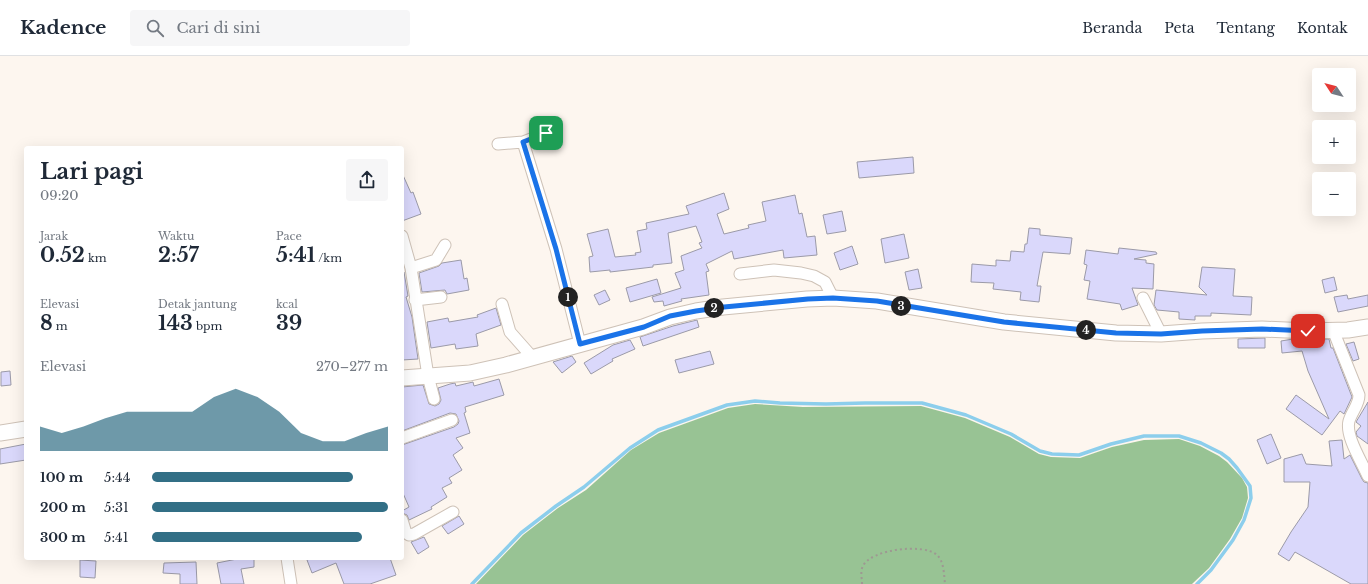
<!DOCTYPE html>
<html lang="id">
<meta charset="utf-8">
<style>
:root{--surface:#fff;--page:#f6f6f7;--text:#1f2937;--muted:#747a83;--line:#e0e1e3;--accent:#326f86}
body{margin:0;font-family:"Libre Baskerville",serif;background:var(--page);color:var(--text);height:100vh;display:flex;flex-direction:column;font-size:15px;white-space:nowrap}
*{box-sizing:border-box;margin:0}
p{font-size:13px;color:var(--muted)}
.icon{flex:none;width:22px;height:22px;fill:none;stroke:currentColor;stroke-width:2;stroke-linecap:round;stroke-linejoin:round}
.map{position:relative;flex:1;overflow:hidden}
.panel{position:absolute;left:24px;top:90px;width:380px;height:414px;display:flex;flex-direction:column;background:var(--surface);border-radius:4px;box-shadow:0 4px 16px #0002}
.panel>*{flex:none}
.needle{width:26px;rotate:306deg}
.fabs{position:absolute;left:1312px;top:12px;display:grid;gap:8px}
.fabs a{display:grid;place-items:center;width:44px;height:44px;border-radius:4px;background:var(--surface);box-shadow:0 4px 16px #0002;font-size:20px}
.pin{position:absolute;display:grid;place-items:center;width:34px;height:34px;color:#fff;margin:-17px;border-radius:8px;box-shadow:0 2px 6px #0006}
.km{position:absolute;width:20px;height:20px;margin:-10px;border-radius:50%;background:#222;color:#fff;font-size:11px;line-height:20px;text-align:center}
.round{display:grid;place-items:center;flex:none;width:42px;height:42px;border-radius:4px;background:var(--page)}
.overview{display:flex;align-items:center;justify-content:space-between;height:68px;padding:0 16px}
h1{font-size:22px;font-weight:700;line-height:30px}
.metrics{display:grid;grid-template-columns:repeat(3,1fr);gap:6px;height:68px;padding:4px 16px}
.metrics div{display:grid;align-content:center}
.metrics b{font-size:20px;font-weight:700}
.metrics small{font-size:11px;font-weight:400}
.metrics p{font-size:11px}
.chart{height:112px;padding:8px 16px}
.chart p{display:flex;justify-content:space-between}
.chart svg{width:100%;height:72px;margin-top:4px;fill:var(--accent);opacity:.7}
ul{padding:0 16px;list-style:none;font-size:13px}
li{display:grid;grid-template-columns:64px 48px 1fr;align-items:center;height:30px}
li i{height:10px;border-radius:5px;background:var(--accent)}
header{display:flex;align-items:center;gap:24px;box-sizing:border-box;height:56px;padding:0 20px;background:var(--surface);border-bottom:1px solid var(--line)}
header strong{font-size:19px}
nav{display:flex;gap:22px;margin-inline-start:auto;font-size:14px}
.search{width:280px;height:36px;background:var(--page);display:flex;align-items:center;gap:10px;box-sizing:border-box;padding:0 14px;border-radius:4px;color:var(--muted);font-size:15px}
.map>svg:first-child{display:block}
.forest{fill:#98c394}
.lines{fill:none;stroke-linecap:round;stroke-linejoin:round}
.stream{stroke:#8cceec;stroke-width:3.5}
.building{fill:#dad8fb;stroke:#9b9aa8}
.street-casing{stroke:#cec2b7;stroke-width:13}
.secondary-casing{stroke:#cec2b7;stroke-width:17}
.path{stroke:#9e9892;stroke-width:2;stroke-dasharray:2 3;stroke-linecap:butt}
.street{stroke:#fff;stroke-width:11}
.secondary{stroke:#fff;stroke-width:15}
.route-casing{stroke:#fff;stroke-width:8}
.route{stroke:#1a73e8;stroke-width:5}
</style>
<header>
<strong>Kadence</strong>
<div class="search"><svg class="icon" aria-label="search" viewBox="0 0 24 24"><circle cx="10" cy="10" r="6"/><path d="M15 15l6 6"/></svg>Cari di sini</div>
<nav><a>Beranda</a><a>Peta</a><a>Tentang</a><a>Kontak</a></nav>
</header>
<div class="map">
<svg width="1368" height="528" viewBox="0 0 1368 528">
<rect width="100%" height="100%" fill="#fdf6ef"/>
<path class="forest" d="M755,348l48,3 118,-1 44,12 45,19 29,17 12,3 29,1 32,-11 32,-7 35,-1 21,7 19,10 8,6 15,16 5,9 1,11 -6,20 -12,21 -21,29 -17,16h-716l47,-49 35,-27 28,-18 45,-40 28,-17 69,-25z"/>
<g class="lines">
<path class="stream" d="M472,528l49,-51 35,-27 28,-19 46,-39 28,-18 69,-25 28,-4 25,2 46,1 39,-1h57l44,12 45,19 29,17 12,3 27,1 32,-11 33,-8h35l22,7 20,10 8,6 8,9 13,18 1,12 -7,22 -11,20 -22,30 -14,14"/>
</g>
<path class="building" d="M913,101l1,16 -55,5 -2,-16z
M402,117l9,20 2,-1 8,22 -19,7z
M724,137l5,16 -12,5 7,20 25,-6 -1,-3 18,-4 -4,-19 33,-7 4,19 3,-1 5,24 8,-1 2,19 -33,3 -1,-8 -49,9 -2,-8 -26,13 3,7 -3,1 3,23 -28,4 1,2 -18,5 -1,-5 -9,1 -2,-5 29,-9 -6,-15 9,-3 -3,-14 21,-8 -3,-5 3,-1 -6,-16 -28,7 4,30 -19,2v2l-43,5v-2l-20,2 -1,-15 4,-1 -6,-22 21,-5 7,28 21,-2 -1,-2 6,-1 -4,-21 10,-2 -1,-6 43,-9 -3,-8z
M842,155l4,20 -19,3 -4,-19z
M1029,172l11,1v6l32,3 -2,16 -27,-2 -6,34h4l-2,16 -19,-2 1,-8 -28,-3 1,-6 -23,-1 1,-18 24,2v-6l14,1 1,-10 13,1 1,-8h2z
M904,178l5,24 -24,5 -4,-24z
M852,190l6,18 -18,6 -6,-17z
M1119,192l37,4 1,2 -23,5 12,1v3l8,1 -1,25 -21,-1 6,17 -16,5 -2,-6 -33,-5 3,-18 -6,-1 3,-15 -3,-1 2,-14 32,4z
M461,204l3,19 3,-1 2,12 -22,4 -2,-4 -23,2 -3,-19 20,-7 3,-3z
M1202,211l33,2 -2,27 19,1 -1,18 -40,-2v3h-16v4l-16,-1v-7l-22,-2 -3,-5 2,-15 51,5 -8,-8z
M918,213l4,19 -13,2 -4,-18z
M402,216h2l4,24 -2,1 6,20 6,42 -16,1z
M1334,221l3,13 -12,3 -3,-13z
M657,223l4,14 -31,9 -4,-14z
M605,234l5,10 -11,5 -5,-10z
M1347,239l1,4 20,-4v11l-30,6 -4,-15z
M496,252l5,17 -25,9 2,12 -22,3 -1,-5 -24,4 -4,-26 21,-4 1,4 29,-5 -1,-2z
M697,264l2,7 -56,19 -3,-9 33,-11z
M1265,282v10h-27v-9z
M1293,283h36l2,9h2l19,49 -8,17 -4,-3 -18,24 -36,-26 10,-14 33,24 -21,-48 -6,-20 -20,2 -1,-12z
M630,284l5,9 -23,10 1,2 -22,13 -7,-11 29,-18z
M1354,286l5,17 -6,2 -7,-17z
M710,295l4,13 -35,9 -4,-13z
M572,300l4,6 -14,11 -9,-11z
M10,315l1,14 -10,1v-14z
M499,323l5,16 -39,12 1,5 -2,1 6,20 -14,5 7,10 -10,7 9,15 -13,8 3,5 -10,5 5,9 -16,10 1,2 -23,11 -2,-5 -5,-2v-2l7,-4 -7,-16v-46l52,-18 4,-3 1,-3 -3,-7 -6,-1 -48,18v-44l21,-2 6,19 6,2 4,-2 2,-4 -3,-12 12,-4 5,-1 1,3 17,-4 1,4z
M1368,346v42l-11,-8 -1,-4 5,-6 -5,-4z
M1271,378l10,24 -14,6 -10,-24z
M1342,384l2,19 6,-4 12,24 2,3 4,1v101h-17l-56,-32 -6,9 -11,-7 13,-22 17,-25 2,-25h-26v-23l18,-5 4,10 26,2 -3,-25z
M26,388v16l-26,4v-15z
M459,460l5,8 -16,10 -6,-8z
M424,481l5,10 -11,7 -7,-12z
M237,502h17v9l-13,2 3,15h-23l-4,-21 20,-4z
M314,502h76l6,17 -26,9h-26l-8,-21 -24,10 -5,-13z
M80,504l16,1 -1,17 -15,-1z
M196,506l1,22h-17v-10l-17,-1 1,-10z"/>
<g class="lines">
<defs>
<path id="street" d="M523,86l33,107 24,95
M498,88l25,-2 23,-9
M402,180l9,32 17,108 6,23
M411,212l25,-8 9,-15
M740,218l34,-4 27,3 13,3 11,6 8,16
M1143,242l18,36
M415,244l26,-3
M502,248l8,28 23,26
M1333,274l26,65c0,10 -7,16 -10,26 -4,15 13,41 19,55
M402,382l50,-18
M402,464l4,13 3,2 5,-1 39,-22
M287,502l4,26"/>
<path id="secondary" d="M402,322l68,-5 36,-8 137,-38 27,-10 26,-6 27,-4 84,-8 26,-1 44,3 127,21 112,11 45,1 41,-3 60,-2 46,2 40,-1 20,-3
M0,377l26,-4"/>
</defs>
<use href="#street" class="street-casing"/>
<use href="#secondary" class="secondary-casing"/>
<path class="path" d="M862,528c0,-6 -2,-13 1,-18 8,-17 61,-23 74,-11 7,6 7,20 8,29"/>
<use href="#street" class="street"/>
<use href="#secondary" class="secondary"/>
</g>
<g class="lines">
<defs>
<path id="route" d="M546,77l-23,9 33,107 24,95 64,-17 26,-11 26,-5 28,-4 84,-8 25,-1 44,3 127,21 112,11 45,1 41,-3 60,-2 46,2"/>
</defs>
<use href="#route" class="route-casing"/>
<use href="#route" class="route"/>
</g>
</svg>
<div class="fabs">
<a><svg class="needle" viewBox="-14 -14 28 28"><path d="M0-13l5 13h-10z" fill="#e53935"/><path d="M0 13l5-13h-10z" fill="#747a83"/></svg></a>
<a>+</a>
<a>−</a>
</div>
<div class="pin" style="left:546px;top:77px;background:#1e9e55"><svg class="icon" aria-label="arrive" viewBox="0 0 24 24"><path d="M6 21V4h12l-3 4 3 4H6"/></svg></div>
<div class="pin" style="left:1308px;top:275px;background:#d93025"><svg class="icon" aria-label="check" viewBox="0 0 24 24"><path d="M5 12l5 5 9-10"/></svg></div>
<b class="km" style="left:568px;top:241px">1</b>
<b class="km" style="left:714px;top:252px">2</b>
<b class="km" style="left:901px;top:250px">3</b>
<b class="km" style="left:1086px;top:274px">4</b>
<section class="panel">
<div class="overview"><div><h1>Lari pagi</h1><p>09:20</p></div><a class="round"><svg class="icon" aria-label="share" viewBox="0 0 24 24"><path d="M12 15V3M7 8l5-5 5 5M5 13v7h14v-7"/></svg></a></div>
<div class="metrics">
<div><p>Jarak</p><b>0.52<small> km</small></b></div>
<div><p>Waktu</p><b>2:57</b></div>
<div><p>Pace</p><b>5:41<small> /km</small></b></div>
</div>
<div class="metrics">
<div><p>Elevasi</p><b>8<small> m</small></b></div>
<div><p>Detak jantung</p><b>143<small> bpm</small></b></div>
<div><p>kcal</p><b>39</b></div>
</div>
<div class="chart"><p><span>Elevasi</span>270–277 m</p>
<svg viewBox="0 0 160 44" preserveAspectRatio="none"><path d="M0 44V29L10 33L20 29L30 24L40 20L50 20L60 20L70 20L80 11L90 6L100 11L110 20L120 33L130 38L140 38L150 33L160 29V44z"/></svg>
</div>
<ul>
<li><b>100 m</b>5:44<i style="width:85%"></i></li>
<li><b>200 m</b>5:31<i style="width:100%"></i></li>
<li><b>300 m</b>5:41<i style="width:89%"></i></li>
</ul>
</section>
</div>
